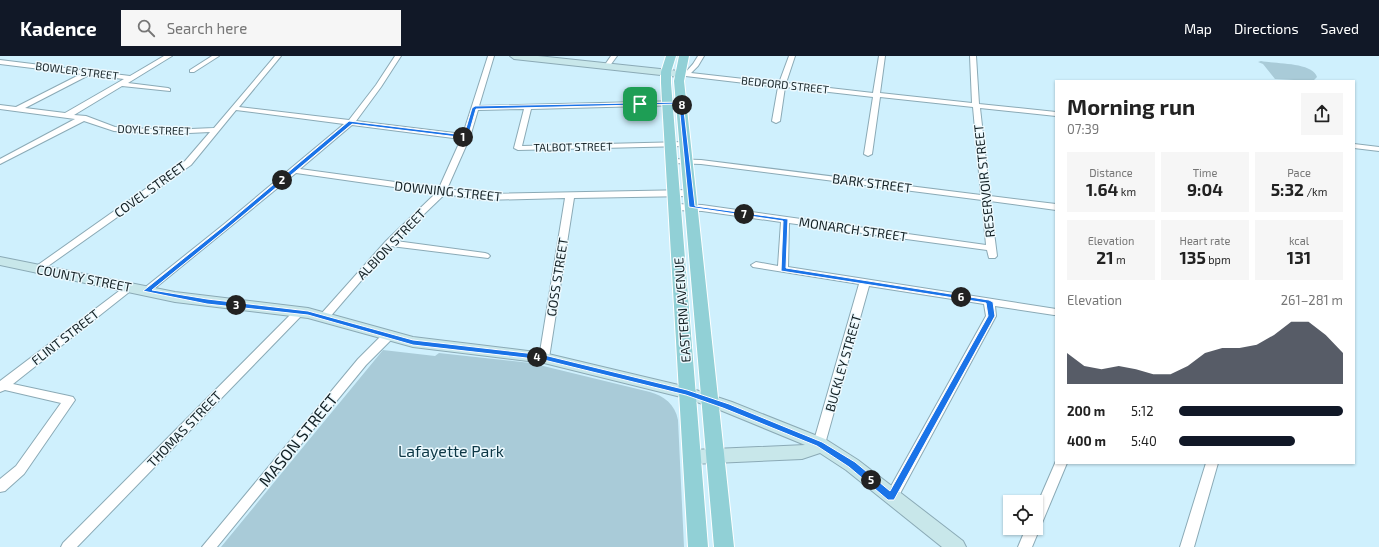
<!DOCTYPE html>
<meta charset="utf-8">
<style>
:root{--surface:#fff;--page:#f6f6f6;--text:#222;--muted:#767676;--accent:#111827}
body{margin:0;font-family:"Exo 2",sans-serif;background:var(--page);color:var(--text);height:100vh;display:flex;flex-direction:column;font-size:15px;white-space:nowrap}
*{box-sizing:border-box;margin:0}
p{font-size:13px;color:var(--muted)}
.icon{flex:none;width:22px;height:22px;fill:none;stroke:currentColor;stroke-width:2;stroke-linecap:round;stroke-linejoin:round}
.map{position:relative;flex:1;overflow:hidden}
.drawer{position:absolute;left:1055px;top:24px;width:300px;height:384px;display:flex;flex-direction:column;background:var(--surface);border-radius:0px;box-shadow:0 1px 3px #0004}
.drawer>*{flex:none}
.fabs{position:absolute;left:1003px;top:439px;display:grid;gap:8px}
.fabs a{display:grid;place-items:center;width:40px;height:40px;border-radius:0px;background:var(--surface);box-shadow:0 1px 3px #0004;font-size:20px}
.pin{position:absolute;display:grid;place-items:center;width:34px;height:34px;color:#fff;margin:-17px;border-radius:8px;box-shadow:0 2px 6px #0006}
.km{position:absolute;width:20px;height:20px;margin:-10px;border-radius:50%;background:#222;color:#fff;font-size:11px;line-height:20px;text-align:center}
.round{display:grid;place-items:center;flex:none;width:42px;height:42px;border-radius:0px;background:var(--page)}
.headline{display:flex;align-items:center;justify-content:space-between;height:68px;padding:0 12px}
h1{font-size:22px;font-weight:700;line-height:30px}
.stats{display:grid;grid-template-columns:repeat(3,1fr);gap:6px;height:68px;padding:4px 12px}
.stats div{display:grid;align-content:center;border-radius:0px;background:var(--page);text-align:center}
.stats b{font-size:17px;font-weight:700}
.stats small{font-size:11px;font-weight:400}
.stats p{font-size:11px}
.chart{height:112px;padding:8px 12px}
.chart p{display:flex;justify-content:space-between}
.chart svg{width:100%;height:72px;margin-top:4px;fill:var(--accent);opacity:.7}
ul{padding:0 12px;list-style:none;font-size:13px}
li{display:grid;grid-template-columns:64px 48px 1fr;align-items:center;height:30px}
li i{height:10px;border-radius:5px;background:var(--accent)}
header{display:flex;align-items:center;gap:24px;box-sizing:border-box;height:56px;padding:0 20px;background:var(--accent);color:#fff}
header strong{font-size:19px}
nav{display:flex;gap:22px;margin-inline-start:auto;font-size:14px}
.search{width:280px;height:36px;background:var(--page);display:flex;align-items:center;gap:10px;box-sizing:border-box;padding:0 14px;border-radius:0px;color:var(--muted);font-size:15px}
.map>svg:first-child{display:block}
.green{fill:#a9cbd8}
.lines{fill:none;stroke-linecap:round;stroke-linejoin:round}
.street-casing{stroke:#8baab6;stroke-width:2}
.secondary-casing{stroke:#8baab6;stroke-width:2}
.primary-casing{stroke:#fff;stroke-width:2}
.street{fill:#fff;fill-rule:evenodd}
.secondary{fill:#c8e7ea;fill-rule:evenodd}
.primary{fill:#91d0d6;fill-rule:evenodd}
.route{fill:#1a73e8;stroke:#fff;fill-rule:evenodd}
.labels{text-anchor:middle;stroke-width:3;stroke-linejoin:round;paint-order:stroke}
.far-street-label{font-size:11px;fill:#142125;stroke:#ecf9fe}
.street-label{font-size:13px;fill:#142125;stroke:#ecf9fe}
.near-street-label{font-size:16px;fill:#142125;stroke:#ecf9fe}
.near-park-label{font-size:16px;fill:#0c3745;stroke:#ecf9fe}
</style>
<header>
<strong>Kadence</strong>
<div class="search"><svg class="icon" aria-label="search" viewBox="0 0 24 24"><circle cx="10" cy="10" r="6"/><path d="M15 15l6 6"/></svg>Search here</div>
<nav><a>Map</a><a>Directions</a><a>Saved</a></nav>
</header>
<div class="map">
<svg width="1379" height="491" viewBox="0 0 1379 491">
<rect width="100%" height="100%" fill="#cff0fd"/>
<path class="green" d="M1261,5c14,3 52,1 56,16l-4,4 -38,-2 -12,-15 -5,-2z
M383,294l52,6 4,-3 92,10 119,29c14,4 25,12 28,28l6,127h-463z"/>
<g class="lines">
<defs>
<path id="street" d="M164,0h8l-44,27 40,5 2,1v2l-48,-5 -48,29 12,1 29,11 53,3 46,-2 61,-72h6l-42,51 110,13 27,-35 19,-29h6l-20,31 -25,34 107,13 25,-78h6l-15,50 203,-5 4,2 -4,2 -151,4 -9,37 163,-4 4,2 -4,2 -167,4 -4,-2 10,-39 -46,1 -8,27 -23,52 36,5 207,-4 4,3 -4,3 -116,2 -25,160 -1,3h-8l-1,-3 26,-160 -82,2 -38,-6 -49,47 89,12 3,1 2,2 -2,2 -97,-12 -62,72 -4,1 -5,-3 1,-2 65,-73 50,-48 -140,-20 -147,120h-6l-2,-2 2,-2 80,-64 121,-101 -108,-14 -45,55 -150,106h-6l-2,-2 2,-2 150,-106 25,-29 -42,2 -54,-3 -30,-10 -84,43v-5l75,-40 -75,-10v-4l16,2 65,-33 -81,-10v-4l130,16zM89,19l35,4 -59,34 -40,-5zM352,69l109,14 -22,49 -139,-19z
M212,0h7l-25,16h-4v-2z
M611,0h6l-8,11h-4l-1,-1z
M698,0h6l-6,10 -7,7 88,10 10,-27h6l-9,27 87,10 6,-37h6l-5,37 92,10 -2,-47h6l3,48 77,8v4l-76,-8 10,88 66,8v6l-66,-9 7,55 -2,2h-6l-2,-8 -198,-27 -1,44 268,42v6h-2l-59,-9 1,10 -100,185 -5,1 -5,-1 -1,-4 101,-181 -2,-12 -115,-18 -44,158 -2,3 -4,2 -4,-2 -2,-3 46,-160 -106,-17 -2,-2 5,-3 22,4 3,-44 -79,-11 -27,-1 -4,-3 4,-3 27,1 284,40 -4,-45 -281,-36 -29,-1 -4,-2 4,-2 29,1 280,35 -8,-88 -93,-10 -8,57 -4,2 -4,-2 9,-57 -88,-10 -5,34 -4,2 -4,-2 6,-34 -101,-12v-2h8l8,-9z
M1354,88l25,3v4l-25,-3z
M130,228l3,1 2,2 -2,2 -120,95 56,12 4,1 2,3 -51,74 -19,17 -5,1v-13l16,-13 45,-63 -56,-13 -5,2v-11l127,-96z
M300,252l5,3 -1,2 -227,234h-16l2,-4 233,-234z
M389,275l4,1 1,3 -1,3 -27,27 -149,182h-15l156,-188 27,-27z
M1056,405v2h11l-35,84h-14l8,-19h10v-21z
M1206,407h12l-24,84h-14z"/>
<path id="secondary" d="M510,0h28l141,15 5,3 -5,3 -165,-18z
M0,201l175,35 133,16 105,29 131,16 143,34 45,15 93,37 33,21 105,81 3,6h-24l-96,-77 -26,-17 -18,6 -110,5 -6,-2 -3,-5 3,-5 6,-2 113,-5 -85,-35 -35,-12 -141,-35 -131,-16 -105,-29 -133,-16 -175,-37z"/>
<path id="primary" d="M666,0h10l-5,16v11l37,464h-20l-27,-464v-11z
M679,0h10l-5,25 50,466h-20l-40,-466z"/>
</defs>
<use href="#street" class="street-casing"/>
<use href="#secondary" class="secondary-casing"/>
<use href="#primary" class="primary-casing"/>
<use href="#street" class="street"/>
<use href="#secondary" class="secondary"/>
<use href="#primary" class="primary"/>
</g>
<path class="route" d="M683,46l12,104 93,13 -2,49 203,32 4,2 2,14 -101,184h-6l-39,-33 -32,-21 -94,-38 -37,-13 -142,-35 -131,-15 -105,-30 -101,-11 -64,-13 81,-65 125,-105 115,14 8,-27 3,-2zM679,48l10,103 94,14 -2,50 205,32 2,13 -98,175 -35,-29 -33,-20 -93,-38 -42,-14 -143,-35 -131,-15 -105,-29 -101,-12 -55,-9 76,-62 124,-104 114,14 2,-1 8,-28z"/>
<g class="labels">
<g class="far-street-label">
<text transform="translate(77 15) rotate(7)" y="4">BOWLER STREET</text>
<text transform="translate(785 29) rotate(6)" y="4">BEDFORD STREET</text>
<text transform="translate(154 74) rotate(2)" y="4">DOYLE STREET</text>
<text transform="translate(573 91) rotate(-1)" y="4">TALBOT STREET</text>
</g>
<g class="street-label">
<text transform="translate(984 125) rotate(-96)" y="5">RESERVOIR STREET</text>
<text transform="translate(872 127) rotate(7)" y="5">BARK STREET</text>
<text transform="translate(150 133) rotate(-36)" y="5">COVEL STREET</text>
<text transform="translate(448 135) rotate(6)" y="5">DOWNING STREET</text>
<text transform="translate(853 173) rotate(8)" y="5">MONARCH STREET</text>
<text transform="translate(391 188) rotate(-46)" y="5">ALBION STREET</text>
<text transform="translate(557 221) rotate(-81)" y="5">GOSS STREET</text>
<text transform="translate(84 222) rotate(11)" y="5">COUNTY STREET</text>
<text transform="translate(682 254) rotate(-94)" y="5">EASTERN AVENUE</text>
<text transform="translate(65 281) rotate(-38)" y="5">FLINT STREET</text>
<text transform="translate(843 307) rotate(-74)" y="5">BUCKLEY STREET</text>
<text transform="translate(184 373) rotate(-46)" y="5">THOMAS STREET</text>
</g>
<g class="near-street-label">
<text transform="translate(298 384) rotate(-51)" y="6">MASON STREET</text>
</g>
<g class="near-park-label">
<text x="451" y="401">Lafayette Park</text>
</g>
</g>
</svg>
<div class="fabs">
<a><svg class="icon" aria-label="locate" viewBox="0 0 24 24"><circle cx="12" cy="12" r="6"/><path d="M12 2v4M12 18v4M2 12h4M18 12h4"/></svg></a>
</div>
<div class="pin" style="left:640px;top:48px;background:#1e9e55"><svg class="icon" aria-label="arrive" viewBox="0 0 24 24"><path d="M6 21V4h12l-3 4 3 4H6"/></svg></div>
<b class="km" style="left:463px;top:81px">1</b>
<b class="km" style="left:282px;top:124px">2</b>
<b class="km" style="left:236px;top:249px">3</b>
<b class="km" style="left:537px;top:301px">4</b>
<b class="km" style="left:871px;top:424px">5</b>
<b class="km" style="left:961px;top:241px">6</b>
<b class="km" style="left:744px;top:158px">7</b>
<b class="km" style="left:682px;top:49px">8</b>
<section class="drawer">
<div class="headline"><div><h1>Morning run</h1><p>07:39</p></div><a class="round"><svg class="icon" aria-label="share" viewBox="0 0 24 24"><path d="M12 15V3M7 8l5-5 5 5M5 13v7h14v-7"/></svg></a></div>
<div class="stats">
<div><p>Distance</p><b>1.64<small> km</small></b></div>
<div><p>Time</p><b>9:04</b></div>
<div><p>Pace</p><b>5:32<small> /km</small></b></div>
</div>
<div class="stats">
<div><p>Elevation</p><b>21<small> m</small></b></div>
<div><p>Heart rate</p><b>135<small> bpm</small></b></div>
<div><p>kcal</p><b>131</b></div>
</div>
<div class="chart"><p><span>Elevation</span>261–281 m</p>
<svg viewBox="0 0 160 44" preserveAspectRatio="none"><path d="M0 44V25L10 33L20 35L30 33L40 35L50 38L60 38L70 33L80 25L90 22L100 22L110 20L120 14L130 6L140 6L150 14L160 25V44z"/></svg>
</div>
<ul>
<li><b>200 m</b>5:12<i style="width:100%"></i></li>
<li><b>400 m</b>5:40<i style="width:71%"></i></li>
</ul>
</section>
</div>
